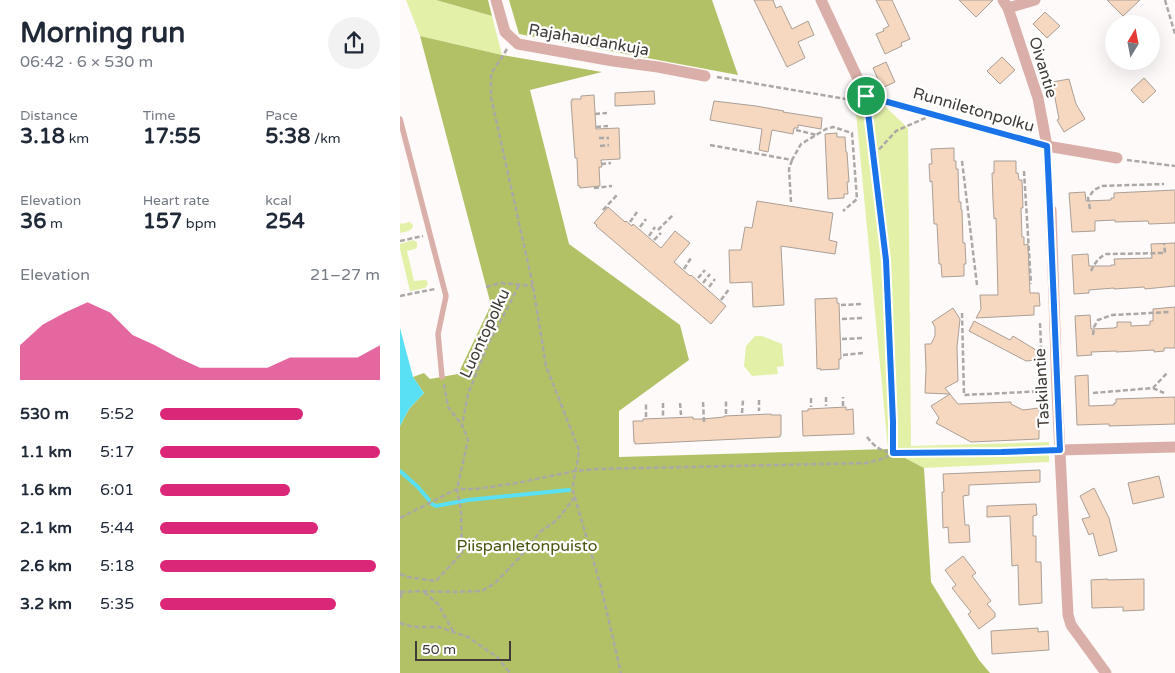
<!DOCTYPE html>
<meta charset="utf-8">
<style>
:root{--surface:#fff;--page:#f2f2f3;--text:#1f2937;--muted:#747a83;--accent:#db2777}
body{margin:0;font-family:"Varela Round",sans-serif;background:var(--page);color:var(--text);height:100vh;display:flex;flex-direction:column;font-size:19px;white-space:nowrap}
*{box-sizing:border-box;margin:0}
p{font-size:16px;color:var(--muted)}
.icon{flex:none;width:28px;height:28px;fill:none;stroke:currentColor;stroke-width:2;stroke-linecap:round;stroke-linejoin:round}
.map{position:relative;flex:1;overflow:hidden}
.side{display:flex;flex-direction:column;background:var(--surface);width:400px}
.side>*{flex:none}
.needle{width:32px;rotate:10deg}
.tools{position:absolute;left:705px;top:15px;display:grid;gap:10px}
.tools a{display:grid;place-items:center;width:55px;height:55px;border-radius:50%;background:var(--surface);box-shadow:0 5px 20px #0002;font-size:25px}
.scale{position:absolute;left:15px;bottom:12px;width:96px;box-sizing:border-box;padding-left:5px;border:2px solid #403b37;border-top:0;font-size:14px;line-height:18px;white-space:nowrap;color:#403b37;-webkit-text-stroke:4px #fff;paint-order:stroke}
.pin{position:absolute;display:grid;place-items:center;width:42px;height:42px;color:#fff;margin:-21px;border:2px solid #fff;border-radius:50%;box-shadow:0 1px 5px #0007}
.round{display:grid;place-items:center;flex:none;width:52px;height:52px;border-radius:26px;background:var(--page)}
.head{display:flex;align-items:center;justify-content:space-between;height:85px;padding:0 20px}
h1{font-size:28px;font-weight:700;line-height:38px}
.figures{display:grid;grid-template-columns:repeat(3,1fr);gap:8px;height:85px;padding:5px 20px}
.figures div{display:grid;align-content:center}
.figures b{font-size:21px;font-weight:700}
.figures small{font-size:14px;font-weight:400}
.figures p{font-size:14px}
.chart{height:140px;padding:10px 20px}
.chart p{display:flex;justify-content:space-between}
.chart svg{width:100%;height:90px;margin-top:5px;fill:var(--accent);opacity:.7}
ul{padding:0 20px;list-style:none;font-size:16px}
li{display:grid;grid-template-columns:80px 60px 1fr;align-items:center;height:38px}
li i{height:12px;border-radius:6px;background:var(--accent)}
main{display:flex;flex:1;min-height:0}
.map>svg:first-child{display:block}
.green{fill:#e3f0a8}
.forest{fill:#b3c166}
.water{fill:#5ae0f4}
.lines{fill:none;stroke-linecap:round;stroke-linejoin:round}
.stream{stroke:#5ae0f4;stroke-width:4}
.building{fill:#f6d7bf;stroke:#ab9f96}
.path{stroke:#aca8a5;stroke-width:2.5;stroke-dasharray:5 2.5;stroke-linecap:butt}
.lane{stroke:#dbafa9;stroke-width:5.5}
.street{stroke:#dbafa9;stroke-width:11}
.route-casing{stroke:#fff;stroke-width:10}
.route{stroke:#1a73e8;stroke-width:6}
.labels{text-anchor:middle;stroke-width:4.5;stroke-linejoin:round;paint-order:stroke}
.street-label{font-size:16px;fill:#403b37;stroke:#fff}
.park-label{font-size:16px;fill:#4a530e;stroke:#fff}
</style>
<main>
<section class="side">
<div class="head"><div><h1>Morning run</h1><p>06:42 · 6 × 530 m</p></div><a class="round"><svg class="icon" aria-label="share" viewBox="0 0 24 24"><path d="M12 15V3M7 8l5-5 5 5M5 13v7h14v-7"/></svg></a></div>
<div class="figures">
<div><p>Distance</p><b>3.18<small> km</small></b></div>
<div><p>Time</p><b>17:55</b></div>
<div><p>Pace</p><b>5:38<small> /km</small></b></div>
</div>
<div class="figures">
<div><p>Elevation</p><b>36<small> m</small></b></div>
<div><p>Heart rate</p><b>157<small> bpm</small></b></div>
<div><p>kcal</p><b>254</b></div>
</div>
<div class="chart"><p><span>Elevation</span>21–27 m</p>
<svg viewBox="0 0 160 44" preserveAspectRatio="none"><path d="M0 44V27L10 17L20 11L30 6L40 11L50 22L60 27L70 33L80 38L90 38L100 38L110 38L120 33L130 33L140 33L150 33L160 27V44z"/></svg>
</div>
<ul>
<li><b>530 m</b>5:52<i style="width:65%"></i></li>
<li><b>1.1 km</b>5:17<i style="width:100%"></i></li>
<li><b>1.6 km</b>6:01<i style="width:59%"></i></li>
<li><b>2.1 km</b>5:44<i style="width:72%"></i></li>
<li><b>2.6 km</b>5:18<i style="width:98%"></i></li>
<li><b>3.2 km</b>5:35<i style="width:80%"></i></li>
</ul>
</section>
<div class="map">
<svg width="775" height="673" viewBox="0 0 775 673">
<rect width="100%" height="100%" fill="#fdfaf9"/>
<path class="green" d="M6,0h30l56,16 10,39 -82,-19z
M476,98l32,30 3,318 138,-4v20l-125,6 -36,-19 -32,-337z
M0,222l1,2 9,-2 3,3c0,6 -8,7 -13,8z
M13,240l4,2v5l-2,2 -8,2 7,30 11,-1 2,1 1,3 -3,4 -15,3 -10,-42v-5z
M355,336h7l20,8 2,22 -7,1 1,7 -26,2 -8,-10 2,-20z"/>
<path class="forest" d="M36,0h52l4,16z
M109,0h203l26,75 -219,-41z
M20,36l82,19 100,17 -72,18 39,154 111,81 9,35 -70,51v46l269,-8 36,19 7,114 48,78 11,13h-590v-247l9,-17 15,-16 -11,-16 11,-4 6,6 28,-5 33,-69z"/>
<path class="water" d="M0,328l13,49 11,16 -15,16 -9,17z"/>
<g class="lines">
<path class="stream" d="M0,471l18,16 11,13
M32,504l4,2 32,-6 101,-10"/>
</g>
<path class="building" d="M354,0h19l3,8 5,-2 11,23 16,-8 6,14 -16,7 7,16 -18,9z
M476,0h16l18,39 -9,4 1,3 -17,8 -9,-20 8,-3 -1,-2 6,-3z
M559,0h34l-17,17z
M707,0h33l-17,16z
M645,12l15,14 -13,12 -14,-14z
M602,57l13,13 -15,14 -13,-13z
M486,62l9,20 -13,6 -9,-20z
M744,78l12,13 -13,12 -12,-13z
M669,79l7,25 9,15 -21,13 -7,-12 2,-1 -7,-37z
M254,91l1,13 -40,2v-13z
M194,95l2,34 23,-1 1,31 -19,1 1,7h-3l1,19 -20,2v-2h-2l-1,-28h-2l-4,-57h1v-2h9v-3z
M314,101l42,5 28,5 -1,1 39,6 -1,11 -23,-4v3h-4l-1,6 -21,-4 -4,22 -9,-2 3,-21 -52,-9z
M437,133v4h8l1,15h1l2,30h-2l1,12h-4v4l-16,1 -3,-65z
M554,148v13h2v8h2l1,33h2v8h1l1,33h2l1,21h-2v12l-22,1 -1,-13h-2l-2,-40h-3l-2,-43 -2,1 -1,-18h3l-1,-15z
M594,161h22v12h2l1,7h3l1,28h-2l1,29h2v8l4,-1 2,49h9l1,13h-6v9l-58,3 5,-9 -1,-14h18l-2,-77 -2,1 -1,-19 -1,-27h2z
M775,190v33l-26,1 -1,-3 -33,1v-2l-20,1v10l-23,1 -3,-39 16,-1 1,9 25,-1v-2h3v-5z
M357,201l76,12 -4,27 8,2 -2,12 -54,-8 3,59 -31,2 -1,-25 -22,1 -1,-33h12l4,-23 7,1z
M208,207l17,15 1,-1 6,5 1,-2 28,24 14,-17 15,12 -16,19 16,14 1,-1 35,31 -15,18 -115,-98 1,-1 -3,-2z
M775,243v43l-30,3 -1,-2 -30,2v-1l-25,2v3l-15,1 -2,-39 16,-1 1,12h22v-1h4l-1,-6 38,-1 -1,-14z
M437,298v5h2l2,56h-2v10l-19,1v-2l-3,1 -2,-70z
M775,307v41h-11v3l-10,1v-2l-38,2v-1l-25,1 1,3 -15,1 -2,-40 15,-1 1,14 23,-1 3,-1v-5h14v4l19,-1v-4h3v-12z
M553,308l7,11 -3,28 1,34 -13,7 13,16 53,-2v2l12,6 16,-2v31l-68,3 -35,-19 3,-5 -8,-12 19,-12 -25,-1 1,-24 -1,-25h6l4,-8v-9l-3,-5z
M574,321l36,19 3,-4 23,14v10l-10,1 -57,-30z
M688,375l1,31 25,-1v-2h2v-4l59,-2v27l-66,2v-2h-3l-29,1 -2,-49z
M446,407v3l7,-1 1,25 -51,2 -1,-25h6v-2z
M371,414v1h10v20h-1v2l-145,7v-2h-1l-1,-21h10v-2l50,-2v2h10l21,-2v-1z
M640,470v12l-71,3v10l-6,1 2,29h4l1,17 -21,1 -1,-16 -5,1 -1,-36h2l-1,-18z
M759,476l5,21 -31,7 -5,-21z
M694,488l15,30 8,33 -18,5 -6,-23 -4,2 -7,-16 8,-2 -10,-21z
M636,504l1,11 -4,1v20h3v26h5l1,41 -23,2 -1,-40 -6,1 -2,-50 -23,1v-11z
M563,556l13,17 -4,3 19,25 -4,3 8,9v4l-16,12 -11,-15 3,-2 -19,-24 4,-3 -11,-15z
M708,579v1l36,-1v31l-21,1v-4l-31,1 -1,-28z
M638,628v4l10,-1 1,19 -57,4 -1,-23z"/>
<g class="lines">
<path class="path" d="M765,0l10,34
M107,49l-16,25v23l42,189 13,80 33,84c-1,14 -6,27 -6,41l28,96 20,86
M317,77l129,22 8,-1
M477,99l158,44
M467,106l19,154 7,162v31
M195,114l12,-1
M196,127l12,-1
M396,130l21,5
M199,138h10
M310,145l82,15 9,-16 25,-15 7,-2 19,6 5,66 -14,12
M200,146l9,-1
M474,155l22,-24 36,-16
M648,157l2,42
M727,160l48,6
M562,161l15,124
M201,164l10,-1
M624,171l7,113
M194,188l18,-2
M391,202l-2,-33 3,-9
M690,209l-2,-11 6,-8 8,-4 62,-2
M203,210l14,-15
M230,222l7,-10
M240,227l6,-8
M258,230l16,-16
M249,236l6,-9
M254,240l7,-7
M0,241l23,-5
M284,269l7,-11
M691,271c4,-8 7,-13 15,-17l59,-1 -1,-9
M298,278l7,-8
M303,283l7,-9
M86,287l15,-4 32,3
M309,287l6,-8
M0,296l35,-7
M321,300l8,-11
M441,305l21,-1
M562,313l2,82 82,-4
M442,319l20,-1
M640,323l3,68
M693,335l1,-8 4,-7 14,-5 58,-3
M442,339l21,-1
M443,355l20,-2
M44,384l4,23 14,18
M753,388l11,5
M693,393l60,-5 14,-15
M426,397v9
M411,398v9
M359,400v11
M303,402l1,20
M263,403v13
M280,403l1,12
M443,406v-9
M342,413l1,-13
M326,414v-13
M246,417v-13
M467,437c9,11 12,13 26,16l109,-1 47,-2
M0,518l57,-29h19l41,-6 58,-12 21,-2 271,-6 15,-4 11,-6
M0,574l8,3 28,4 26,-28 -1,-43 -4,-21 11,-49 -6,-15 6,-31 11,-27 9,-23 20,-37 11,-22
M0,592l23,-1 31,1 28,-1 13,-8 23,-24 22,-27 17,-12 18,-23
M24,592l14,12 15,27
M0,598l2,-6
M0,623l13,4h26l29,10 29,20 13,16"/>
<path class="lane" d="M0,119l46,177 -8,38 4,43"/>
<path class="street" d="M96,0l9,32 13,12 95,17 45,6 47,9
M421,0l45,96
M603,0l5,8 30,90 9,48 70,12
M608,8l27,-8
M651,210l6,181 11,224 3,10 35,48
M660,450l115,-3"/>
</g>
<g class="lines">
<defs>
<path id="route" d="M466,96l181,50 3,64 10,240 -58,2 -109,1v-31l-7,-162z"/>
</defs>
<use href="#route" class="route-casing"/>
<use href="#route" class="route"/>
</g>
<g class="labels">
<g class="street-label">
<text transform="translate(189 39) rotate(10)" y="6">Rajahaudankuja</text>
<text transform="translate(644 67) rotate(73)" y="6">Oivantie</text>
<text transform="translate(574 109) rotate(16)" y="6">Runniletonpolku</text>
<text transform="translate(84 333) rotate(-65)" y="6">Luontopolku</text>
<text transform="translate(641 388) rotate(-93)" y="6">Taskilantie</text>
</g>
<g class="park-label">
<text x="127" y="551">Piispanletonpuisto</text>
</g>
</g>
</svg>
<div class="tools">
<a><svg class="needle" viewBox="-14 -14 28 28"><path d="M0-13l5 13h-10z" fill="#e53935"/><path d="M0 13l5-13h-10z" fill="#747a83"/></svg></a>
</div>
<div class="scale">50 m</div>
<div class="pin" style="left:466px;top:96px;background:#1e9e55"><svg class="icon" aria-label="arrive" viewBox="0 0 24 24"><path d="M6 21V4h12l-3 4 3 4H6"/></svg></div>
</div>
</main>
